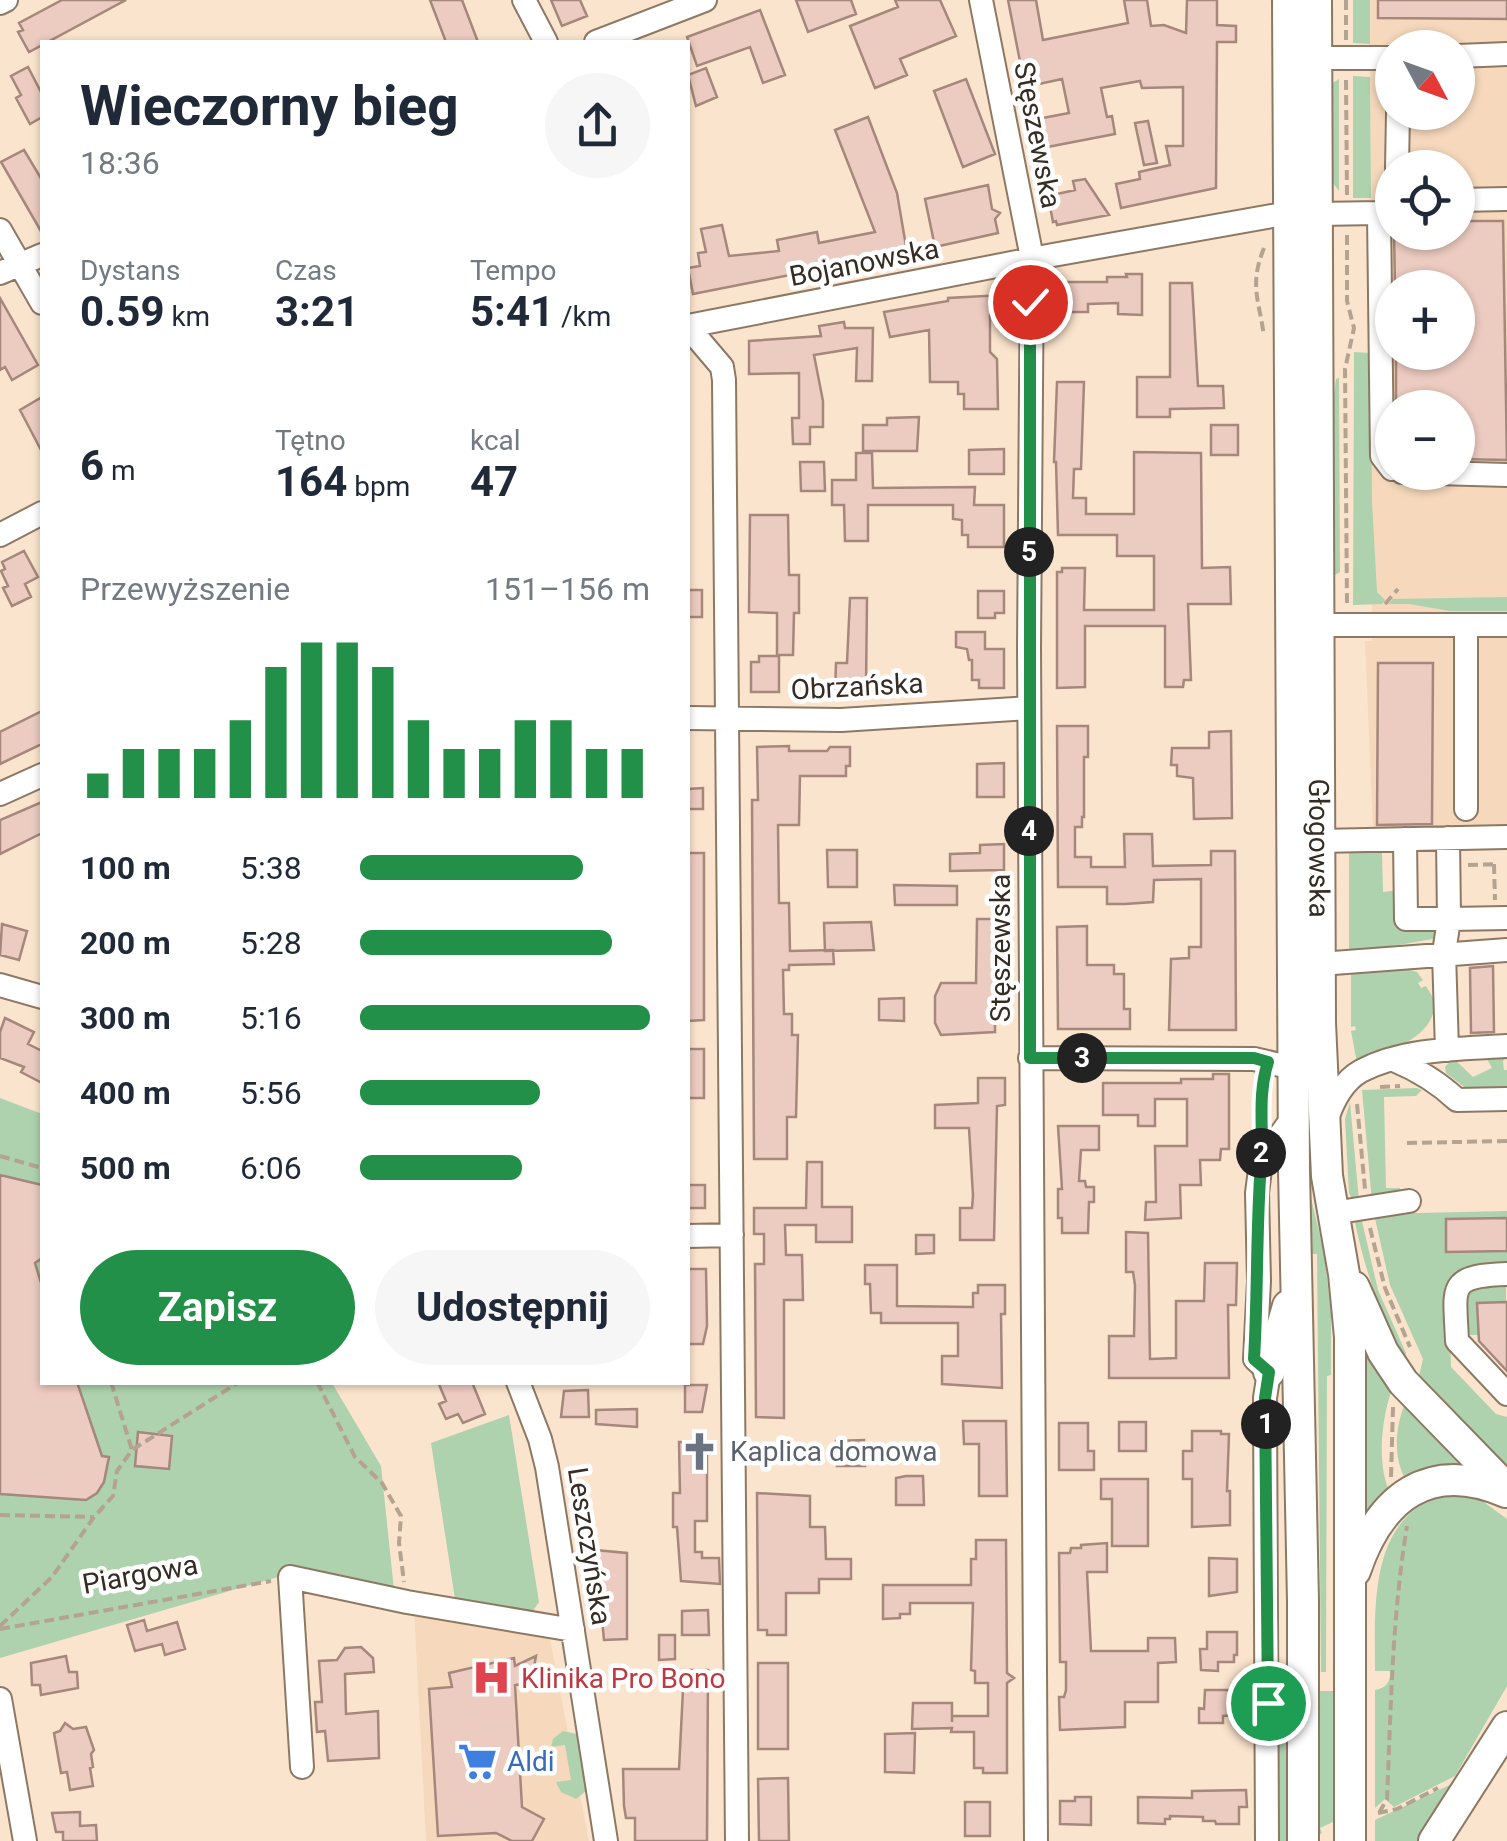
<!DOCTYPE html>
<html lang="pl">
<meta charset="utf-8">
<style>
:root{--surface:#fff;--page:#f6f6f7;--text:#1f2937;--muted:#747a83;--accent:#239049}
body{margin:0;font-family:Roboto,sans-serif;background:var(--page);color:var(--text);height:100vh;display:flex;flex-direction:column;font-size:38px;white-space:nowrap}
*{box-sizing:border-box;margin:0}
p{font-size:32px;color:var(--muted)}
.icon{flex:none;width:55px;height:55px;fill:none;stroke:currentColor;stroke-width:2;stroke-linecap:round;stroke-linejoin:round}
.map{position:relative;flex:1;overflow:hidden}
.details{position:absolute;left:40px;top:40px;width:650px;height:1345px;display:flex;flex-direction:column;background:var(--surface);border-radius:0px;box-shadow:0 2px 8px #0004}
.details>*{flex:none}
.needle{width:65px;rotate:131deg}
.buttons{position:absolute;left:1375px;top:30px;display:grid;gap:20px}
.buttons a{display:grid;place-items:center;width:100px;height:100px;border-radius:50%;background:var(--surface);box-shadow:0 2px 8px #0004;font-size:50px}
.pin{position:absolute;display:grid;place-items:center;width:85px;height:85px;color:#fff;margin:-42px;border:5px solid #fff;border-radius:50%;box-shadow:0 2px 10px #0007}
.km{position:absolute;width:50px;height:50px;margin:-25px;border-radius:50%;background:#222;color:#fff;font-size:28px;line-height:50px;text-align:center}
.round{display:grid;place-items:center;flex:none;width:105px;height:105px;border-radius:52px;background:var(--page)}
.summary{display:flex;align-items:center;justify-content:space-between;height:170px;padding:0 40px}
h1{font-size:55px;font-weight:700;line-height:75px}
.figures{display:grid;grid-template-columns:repeat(3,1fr);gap:15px;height:170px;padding:10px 40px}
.figures div{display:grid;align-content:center}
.figures b{font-size:42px;font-weight:700}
.figures small{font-size:28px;font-weight:400}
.figures p{font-size:28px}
.chart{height:280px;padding:20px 40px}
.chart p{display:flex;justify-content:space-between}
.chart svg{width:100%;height:180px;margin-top:10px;stroke:var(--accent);stroke-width:6}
.primary-button{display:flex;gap:20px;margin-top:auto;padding:20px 40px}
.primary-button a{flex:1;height:115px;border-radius:60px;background:var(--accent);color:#fff;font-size:40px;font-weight:700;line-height:115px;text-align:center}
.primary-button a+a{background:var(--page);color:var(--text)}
ul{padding:0 40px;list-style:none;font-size:32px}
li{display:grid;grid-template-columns:160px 120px 1fr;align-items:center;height:75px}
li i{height:25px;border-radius:12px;background:var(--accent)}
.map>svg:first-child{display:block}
.built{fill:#f6d9bc;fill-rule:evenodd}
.green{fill:#add2ad}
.building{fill:#eccbc0;stroke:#a5877c;stroke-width:2.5}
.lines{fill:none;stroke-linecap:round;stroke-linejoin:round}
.minor-casing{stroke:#8d7963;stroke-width:26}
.major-casing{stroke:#8d7963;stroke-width:34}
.path{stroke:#b5a391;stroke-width:4;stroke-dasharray:10 5;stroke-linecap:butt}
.minor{stroke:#fff;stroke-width:22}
.major{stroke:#fff;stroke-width:30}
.major-bridge-casing{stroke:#8d7963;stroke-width:34;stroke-linecap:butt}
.major-bridge{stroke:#fff;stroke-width:30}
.route-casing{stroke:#fff;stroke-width:20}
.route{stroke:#239049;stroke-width:12}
.labels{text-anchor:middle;stroke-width:9;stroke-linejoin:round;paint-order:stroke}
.street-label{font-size:28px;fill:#352c23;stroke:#fff}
.worship-label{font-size:28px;fill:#5b616d;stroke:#fff;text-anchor:start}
.health-label{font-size:28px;fill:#be3a42;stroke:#fff;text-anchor:start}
.shop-label{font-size:28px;fill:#366cbe;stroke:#fff;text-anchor:start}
</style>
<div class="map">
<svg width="1507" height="1841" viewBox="0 0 1507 1841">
<rect width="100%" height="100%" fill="#fbe4cd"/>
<path class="built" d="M1370,0h137v829l-134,3 -8,-191h7zM1392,48h66v64h-66zM1392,168h66v64h-66zM1392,288h66v64h-66zM1392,408h66v64h-66z
M414,1610l136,29 39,202h-163z"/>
<path class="green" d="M1353,0h17v44l-17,-1z
M1353,76l17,1 1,121h-18z
M1339,79v112l-9,-12 1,-95z
M1354,352l17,1 1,148 5,91 8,8 -3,4 -29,1z
M1339,378l1,194 -10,6v-150l6,-49z
M1507,597v14h-57l-41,-7h-21l5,-5z
M1382,852l1,40 15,-2 38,36 2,12 -68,12h-21v-97z
M1398,967l19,5 6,8 -5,3 3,5 5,-2 9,15c-1,40 -47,48 -78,62l-6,-32 5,-1 -1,-4 -4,1v-57z
M1486,1057h21l-4,4 1,9h3v20h-39l-22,-17 -1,-6 8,-9 20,19 19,-9z
M1417,1088l5,2 -6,6 -32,1 2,91h14l-1,6 -27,8 -10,-112z
M0,1098l42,16v268l290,1 49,83 13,124 -106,-16 -288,84z
M1350,1102l9,99 -7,-2 -3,-6 -4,-74z
M1310,1194l14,58 7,61v62l-4,1 -1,296h-5l-4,-418h-6z
M1507,1211v56l-58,28 2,72 45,47 11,3v48l-88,-89 4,-17 -33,-74 -16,-71z
M1361,1217l17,73 28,63 -2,10c-22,-46 -39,-91 -49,-141z
M1506,1281v21l-28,1v32h-14v-44z
M1367,1357l25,32c-10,28 -16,76 -2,103l-23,27z
M1405,1404l62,62 -31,1 -30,13c-13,-21 -11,-54 -1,-76z
M509,1415l30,187 -8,12 -76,-15 -24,-156z
M1445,1494l32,3 30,22v167l-52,90 -61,31 -9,-8 -10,9v-118c11,-2 16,-8 15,-19h-15c0,-64 -7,-154 70,-177z
M1317,1691h17l1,130 -15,7 2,5 -5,3z
M1277,1692h9v149h-9z
M563,1731l14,3 9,57 -10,8 -15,-7 -5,-10 15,-2 -6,-35 -14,2 2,-8z
M1458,1781l-41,60h-42v-21z"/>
<path class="building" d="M62,0h64l-97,52 -11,-20 5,-2 -4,-7z
M430,0h32l16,42h-32z
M551,0h29l7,16 -25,10z
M796,0h55l5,14 -48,18z
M895,0h45l16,36 -56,23 7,16 -32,13 -25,-62 48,-19z
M1008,0h28l7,40 85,-17 -4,-23h23l4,26 13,-1 22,8 1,-33h30v25l19,1v16h-19l-1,146 -95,20 -5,-24 24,-5 -1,-7 31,-7 -4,-19h17v-59l-41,1 -2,-7 -39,7 6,29 5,-1 3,18 -78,15 -5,-29 37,-7 -7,-34 -37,8z
M1378,0h129v19l-129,-1z
M760,10l25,65 -22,8 -13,-36 -53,19 -10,-29z
M28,67l14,27v23l-12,7 -14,-26 5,-3 -10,-19z
M706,68l11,29 -21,9 -8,-31z
M966,79l29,75 -32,13 -29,-76z
M868,117l29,76 10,59 -214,42 -5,-26 12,-2 -2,-13 8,-1 -5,-23 21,-4 7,31 50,-5 -2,-11 40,-8 2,11 56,-11 -40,-102z
M1148,121l9,42 -13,2 -9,-42z
M24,150l18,30v53l-41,-71z
M1085,179l24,36 -52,10 -1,-4 -3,1 -5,-26 27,-6 -2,-9z
M988,185l4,24 8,4 -5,6 3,14 -63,14 -10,-48z
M1458,221h45l4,239 -49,-1v-51h-62v-56h62v-64h-63l-1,-56h64z
M1126,274h16v41l-24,-1v-11l-30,1v8h-32v-30h51v-5h20z
M1170,283h22l6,103h25l1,22 -54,1v8h-33v-40h33z
M1003,295v22l-13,-1v36l7,7 1,50h-34v-15h-6v-12h-28l-1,-52 -39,7 -6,-25 64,-11v-3z
M0,298l38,67 -26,15 -7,-13 -5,3z
M844,322l1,6h28l-1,53h-16l1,-33 -43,7 9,46v26h-13v17h-17l-1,-26h7v-45l-50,1v-33l72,-5 -2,-10z
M1057,382h27l-3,87h-7l-1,29h13v16h48v-62l67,1 1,115 28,-1 1,37h-43l3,76h-7l-1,7h-18v-61h-80v61l-28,1v-116h5v-4h23l-1,42h70v-54h-37v-21h-59l-2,-73h-2z
M42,397v55l-22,-42z
M919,417l-2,34h-54v-26h24v-7z
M1211,425h27v30h-27z
M1004,449v25h-35v-24z
M856,453h16l1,35 102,-1 -1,18h30v42h-36v-12h-6v-15l-9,-1v-14h-85v36h-23l-1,-36h-12v-25h24z
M800,462h24l1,29h-24z
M750,515h38l1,60h10v38h-5l-1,42h-16v-42l-28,-1z
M24,551l14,26 -13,7 6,13 -19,9 -9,-18 5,-2 -7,-15 4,-2 -3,-7z
M688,590h14v27h-14z
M978,591h26v22h-9v5h-17z
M850,598h17l-1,89 -31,4 1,-28h11z
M956,632h29v17h19v39h-25v-8h-7v-20h-3l-2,-11 -11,-2z
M759,656h20v36h-28v-30h8z
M1378,663h55l-1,161 -55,1z
M42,711v33l-42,20v-32z
M1057,726h31v31h-4v60h-2v10h-7v30h16v10h34l-1,-33h28l1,32 58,-1v-14h24l1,179h-67l2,-71 18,-1v-11h12v-68l-47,1 -1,22 -28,2h-18v-17h-49z
M1231,731l1,87 -38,1 -1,-41 -16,-2v-11h-6l1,-17h37v-16z
M789,746v5h38l3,-4h20v19h-4v10h-46l-1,49h-21l1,78h10l1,48 43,-1 1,14 -45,1v5h-6l1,44h8v21h6l-2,82h-9v42h-33l-2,-359h6l-1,-53z
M1004,763v34h-27v-33z
M703,788v21h-15v-20z
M42,802v31l-42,21v-34z
M1004,844v26l-54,1v-17l30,-1v-8z
M827,850h30v37h-29z
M688,853h16v167l-16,1z
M894,885l63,1v19h-62z
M977,919h27l1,42h-10l-1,5 1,28 9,9v12l-9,9v8l-54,3 -6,-12v-27l6,-13h35z
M871,922l3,28 -49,1 -1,-28z
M2,924l25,7 -8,29 -19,-5z
M1087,926v39h27v9h10v35h6v20h-72l-1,-102z
M1493,966l1,66 -23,1 -1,-65z
M904,998v23l-25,-1v-21z
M5,1018l29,14 -6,12 14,7v32l-21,-11 3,-5 -24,-9v-26z
M688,1049h16v49h-16z
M1213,1074h16v75h-8l-1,11h-20l1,25h-21l1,33 -36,2 1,-18h10l-1,-56h32v-47h-32v27h-17v-11h-35v-32h78v-4h32z
M978,1078h27v27l-8,1 -3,134h-34v-32h12l1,-12 -4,-68h-34v-23l43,-2z
M1058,1126h41v24h-18l-2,31h6l1,6h8v15h-5l-1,31h-26v-15h-4v-29h4z
M807,1162h15v45h30v35h-36v-17h-31l1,30h16l1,45h-19v118l-28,-1 -1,-153h9v-30h-10v-26h52z
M0,1175l42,10v73l-7,5 7,23v96h35l25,74 7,1 -5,25 -7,11 -11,7 -86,-6z
M688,1185h17v23h-17z
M1507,1218v33l-61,1v-33z
M1126,1232l22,1 2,126 26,-1v-57h28l1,-38h32l-1,42h-8l1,73h-120v-42h25l1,-51 -2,-13h-7z
M916,1235h18v18l-18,1z
M865,1265h32v41l76,1v-14h5v-8h27v29h-4l1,74 -60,-4v-28h16v-33h-77v-10h-10l-1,-29h-5z
M688,1269h18l1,57 -4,18h-15z
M1507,1302v69l-28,-30 -2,-38z
M438,1382h34l13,32 -22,9 -5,-9 -12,5 -7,-15 7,-3z
M685,1385h22l-5,27h-17z
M588,1390l1,27h-28l3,-26z
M637,1409v18l-41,-3v-14z
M963,1421h43l1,75h-28v-52h-15z
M1119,1422h27v29h-27z
M1059,1423h29v28h6v19h-35z
M1192,1431h29v3h8l-2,57h3v34l-38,2v-48h-9v-28h9z
M138,1432l34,4 -3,33 -34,-3z
M864,1440l1,26h-28l-1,-25z
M679,1442h28v79h-12v31h7v6h17l1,26 -39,-3 -4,-54h-4v-34h7z
M906,1476h17l1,29h-28v-27z
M1101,1479h47v67h-36v-47h-11z
M757,1493l53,3v31h15l1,32h25v20h-32v14h-33v42h-19v-5h-9z
M976,1540h30l1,133 7,5 -7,5v90h-24v-5h-9v-36h-23l1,-4 -40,1 1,-26h39v19v-6h36v-33h-13v-12l-4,-1 2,-67h-63v11h-10v4l-17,1v-34h88v-26h5z
M1107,1543v29h-20l4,79h57v-13h27l1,24 -18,1v39h-33v25l-65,3 -1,-33h5l2,-7v-28h-6l-1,-109h11l1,-5h10v-3z
M595,1550l32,3v86l-23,1 -2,-21h-3z
M1209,1558l28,1v33l-28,4z
M708,1610l1,25h-27v-24z
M144,1620l3,11 30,-9 8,27 -20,6 -3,-11 -27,7 -8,-26z
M1207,1632h30v23h-3v7h-16v9l-17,-1 -1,-21h7z
M659,1635h16v24l-16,1z
M361,1647l12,11 1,14 -29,2 1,40 32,-3 1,47 -51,3 -3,-30 -8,1 -2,-30h7l-3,-41 18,-1 8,-12z
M66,1656l3,16h8l1,16 -37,7 -1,-10h-8l-1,-22z
M536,1656l-5,27 -16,2 7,122 22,12 -12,22h-20l-16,-8 -58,3 -9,-147 23,-2 -3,-14 65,-15 1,8z
M758,1663h30v86h-30z
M684,1670h24l-1,171h-72v-23h-9l-2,-12 -1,-37h56z
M1205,1690h33v25l-15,1v7h-24v-15l5,1z
M65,1723l8,6 13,-2 8,23 -3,4 2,13 -3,1 3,18 -23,4 -3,-18 -6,1 -7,-40 6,-2z
M915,1733l-1,40 -29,-1v-38z
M788,1778l1,63h-30l-1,-62z
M1246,1790l1,17h-8v17h-23l-1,-3h-12v-4l-33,-1v3h-5v5l-27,-1v-26l54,1v-7z
M1075,1797h16v28l-31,-1v-23h15z
M965,1802h25v34h-25z
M80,1812v14l16,-1 1,16h-34v-9h-7l-4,-19z"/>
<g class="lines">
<defs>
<path id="minor" d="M524,0l22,42
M981,0l51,258 -3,390 7,1193
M0,3l6,-3
M596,42l109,-42
M1458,56l49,-2
M1316,58h76
M1397,168l1,-56
M1458,200l49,-1
M1379,213l3,243 10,13
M1317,214l62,-1 13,-6
M0,230l42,73
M0,273l42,-18
M688,326l365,-71 236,-42
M688,327l34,40 2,13 13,1461
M1402,472l105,3
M0,535l42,-22
M1305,625h202
M688,718l153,2 188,-12
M0,794l42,-19
M1466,809v-184
M1405,839l1,80h43l-1,-81
M1320,841l187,-4
M1320,964l187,-14
M0,985l42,12
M1447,1050l-3,-97 5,-34 58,-1
M1030,1058l224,1 39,9
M1394,1060c24,10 44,22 63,40l50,-1
M1326,1122c6,-19 17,-41 35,-51 43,-23 99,-22 146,-25
M1333,1213l76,-12
M688,1236l44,-1
M1507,1274c-61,2 -52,13 -50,67l50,53
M518,1382l22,57 7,28 59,374
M0,1699l25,142
M302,1767l-12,-190 117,25 166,28
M1267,1841l-2,-443 4,-26 -14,-13 4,-78 -2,-88 4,-31 32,-45"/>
<g id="major">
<path d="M1288,0l6,1170 9,431v240"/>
<path id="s1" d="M1316,0l4,1023 7,153 17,98 6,63v354"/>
<path d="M1354,1287l29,65 20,30 104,107"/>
<path d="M1269,1372l19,-66"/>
<path d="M1355,1571c25,-74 74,-112 151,-79"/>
<path d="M1434,1841l73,-114"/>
</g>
</defs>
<use href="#minor" class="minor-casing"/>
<use href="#major" class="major-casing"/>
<path class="path" d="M1346,0v40
M1346,80l1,115
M1347,235v66l7,27 -9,41 2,234
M1264,248c-15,37 -5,52 0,88
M1385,604l13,-15
M1494,864l1,36
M1468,865l30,-1
M1380,1087l20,-1
M1357,1104l8,85
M1261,1125l1,-46
M1407,1143l100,-2
M0,1156l42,12
M1370,1228l15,60 25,59
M111,1382l21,68
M317,1382l38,75 27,26 19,33 -2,27 5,39
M1391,1477l2,-70
M0,1515l94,2
M0,1626l52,-49 42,-60 19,-21 4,-25 15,-21 107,-68
M0,1629l271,-48
M1378,1813l19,-4 41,-21
M1379,1813l8,-14c4,-92 5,-182 20,-273"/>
<use href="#minor" class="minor"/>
<use href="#major" class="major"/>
<defs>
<path id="major-bridge" d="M1350,1691v150"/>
</defs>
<use href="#major-bridge" class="major-bridge-casing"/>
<use href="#major-bridge" class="major-bridge"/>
</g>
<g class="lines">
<defs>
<path id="route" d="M1030,302v756h224l14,4c-11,34 -4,66 -7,101 -5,65 -3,131 -7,196l15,13 -4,26 3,305"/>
</defs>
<use href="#route" class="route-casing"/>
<use href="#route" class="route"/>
</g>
<defs>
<symbol id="church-bare" viewBox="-9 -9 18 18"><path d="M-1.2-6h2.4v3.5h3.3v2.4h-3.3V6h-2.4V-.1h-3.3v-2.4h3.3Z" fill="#6b7280" stroke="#fff" stroke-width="2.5" paint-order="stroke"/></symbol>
<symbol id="hospital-bare" viewBox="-9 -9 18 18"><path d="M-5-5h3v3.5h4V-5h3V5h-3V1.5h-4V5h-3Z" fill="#e0444e" stroke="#fff" stroke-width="2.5" paint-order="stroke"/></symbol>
<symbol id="supermarket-bare" viewBox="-9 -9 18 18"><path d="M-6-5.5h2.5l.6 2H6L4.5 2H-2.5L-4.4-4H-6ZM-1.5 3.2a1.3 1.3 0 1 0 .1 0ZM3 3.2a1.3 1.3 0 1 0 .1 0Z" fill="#3f7fe0" stroke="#fff" stroke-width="2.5" paint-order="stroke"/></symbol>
</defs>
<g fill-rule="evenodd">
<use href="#church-bare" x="672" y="1424" width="55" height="55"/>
<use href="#hospital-bare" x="464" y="1650" width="55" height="55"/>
<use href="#supermarket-bare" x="450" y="1734" width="55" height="55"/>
</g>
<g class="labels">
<g class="street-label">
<text transform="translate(1038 135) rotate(79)" y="10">Stęszewska</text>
<text transform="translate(864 262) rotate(-11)" y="10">Bojanowska</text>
<text transform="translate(857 686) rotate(-3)" y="10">Obrzańska</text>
<text dy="10" stroke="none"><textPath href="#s1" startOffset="848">Głogowska</textPath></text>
<text transform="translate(1000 948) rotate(-90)" y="10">Stęszewska</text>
<text transform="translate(590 1546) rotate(81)" y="10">Leszczyńska</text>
<text transform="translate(140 1574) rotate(-10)" y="10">Piargowa</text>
</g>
<g class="worship-label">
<text x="730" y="1461">Kaplica domowa</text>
</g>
<g class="health-label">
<text x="521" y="1688">Klinika Pro Bono</text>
</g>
<g class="shop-label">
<text x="507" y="1771">Aldi</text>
</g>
</g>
</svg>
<div class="buttons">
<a><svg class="needle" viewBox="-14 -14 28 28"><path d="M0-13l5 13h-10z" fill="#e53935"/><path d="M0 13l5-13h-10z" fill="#747a83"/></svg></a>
<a><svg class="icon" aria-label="locate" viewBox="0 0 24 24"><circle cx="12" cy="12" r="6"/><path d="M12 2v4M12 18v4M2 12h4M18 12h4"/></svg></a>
<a>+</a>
<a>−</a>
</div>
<div class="pin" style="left:1268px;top:1703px;background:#1e9e55"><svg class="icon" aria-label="arrive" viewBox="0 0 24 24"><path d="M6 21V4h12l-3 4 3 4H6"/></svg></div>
<div class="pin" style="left:1030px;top:302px;background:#d93025"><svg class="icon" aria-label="check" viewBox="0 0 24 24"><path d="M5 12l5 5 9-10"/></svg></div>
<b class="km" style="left:1266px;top:1424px">1</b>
<b class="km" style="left:1261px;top:1153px">2</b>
<b class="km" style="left:1082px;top:1058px">3</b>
<b class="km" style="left:1029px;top:831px">4</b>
<b class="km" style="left:1029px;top:552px">5</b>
<section class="details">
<div class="summary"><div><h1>Wieczorny bieg</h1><p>18:36</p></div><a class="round"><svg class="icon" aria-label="share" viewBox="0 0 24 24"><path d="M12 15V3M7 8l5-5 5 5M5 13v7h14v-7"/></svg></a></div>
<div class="figures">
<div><p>Dystans</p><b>0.59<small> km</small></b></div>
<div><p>Czas</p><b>3:21</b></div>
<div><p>Tempo</p><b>5:41<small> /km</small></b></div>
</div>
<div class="figures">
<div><b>6<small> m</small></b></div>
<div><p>Tętno</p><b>164<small> bpm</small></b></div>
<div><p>kcal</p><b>47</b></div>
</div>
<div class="chart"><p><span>Przewyższenie</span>151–156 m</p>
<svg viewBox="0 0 160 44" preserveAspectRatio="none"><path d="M5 44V38M15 44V32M25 44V32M35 44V32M45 44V25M55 44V12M65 44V6M75 44V6M85 44V12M95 44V25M105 44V32M115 44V32M125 44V25M135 44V25M145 44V32M155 44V32"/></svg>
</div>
<ul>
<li><b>100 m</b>5:38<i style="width:77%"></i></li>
<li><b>200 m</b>5:28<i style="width:87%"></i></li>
<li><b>300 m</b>5:16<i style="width:100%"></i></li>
<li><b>400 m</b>5:56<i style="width:62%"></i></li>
<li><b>500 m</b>6:06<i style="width:56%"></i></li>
</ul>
<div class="primary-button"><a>Zapisz</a><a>Udostępnij</a></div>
</section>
</div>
